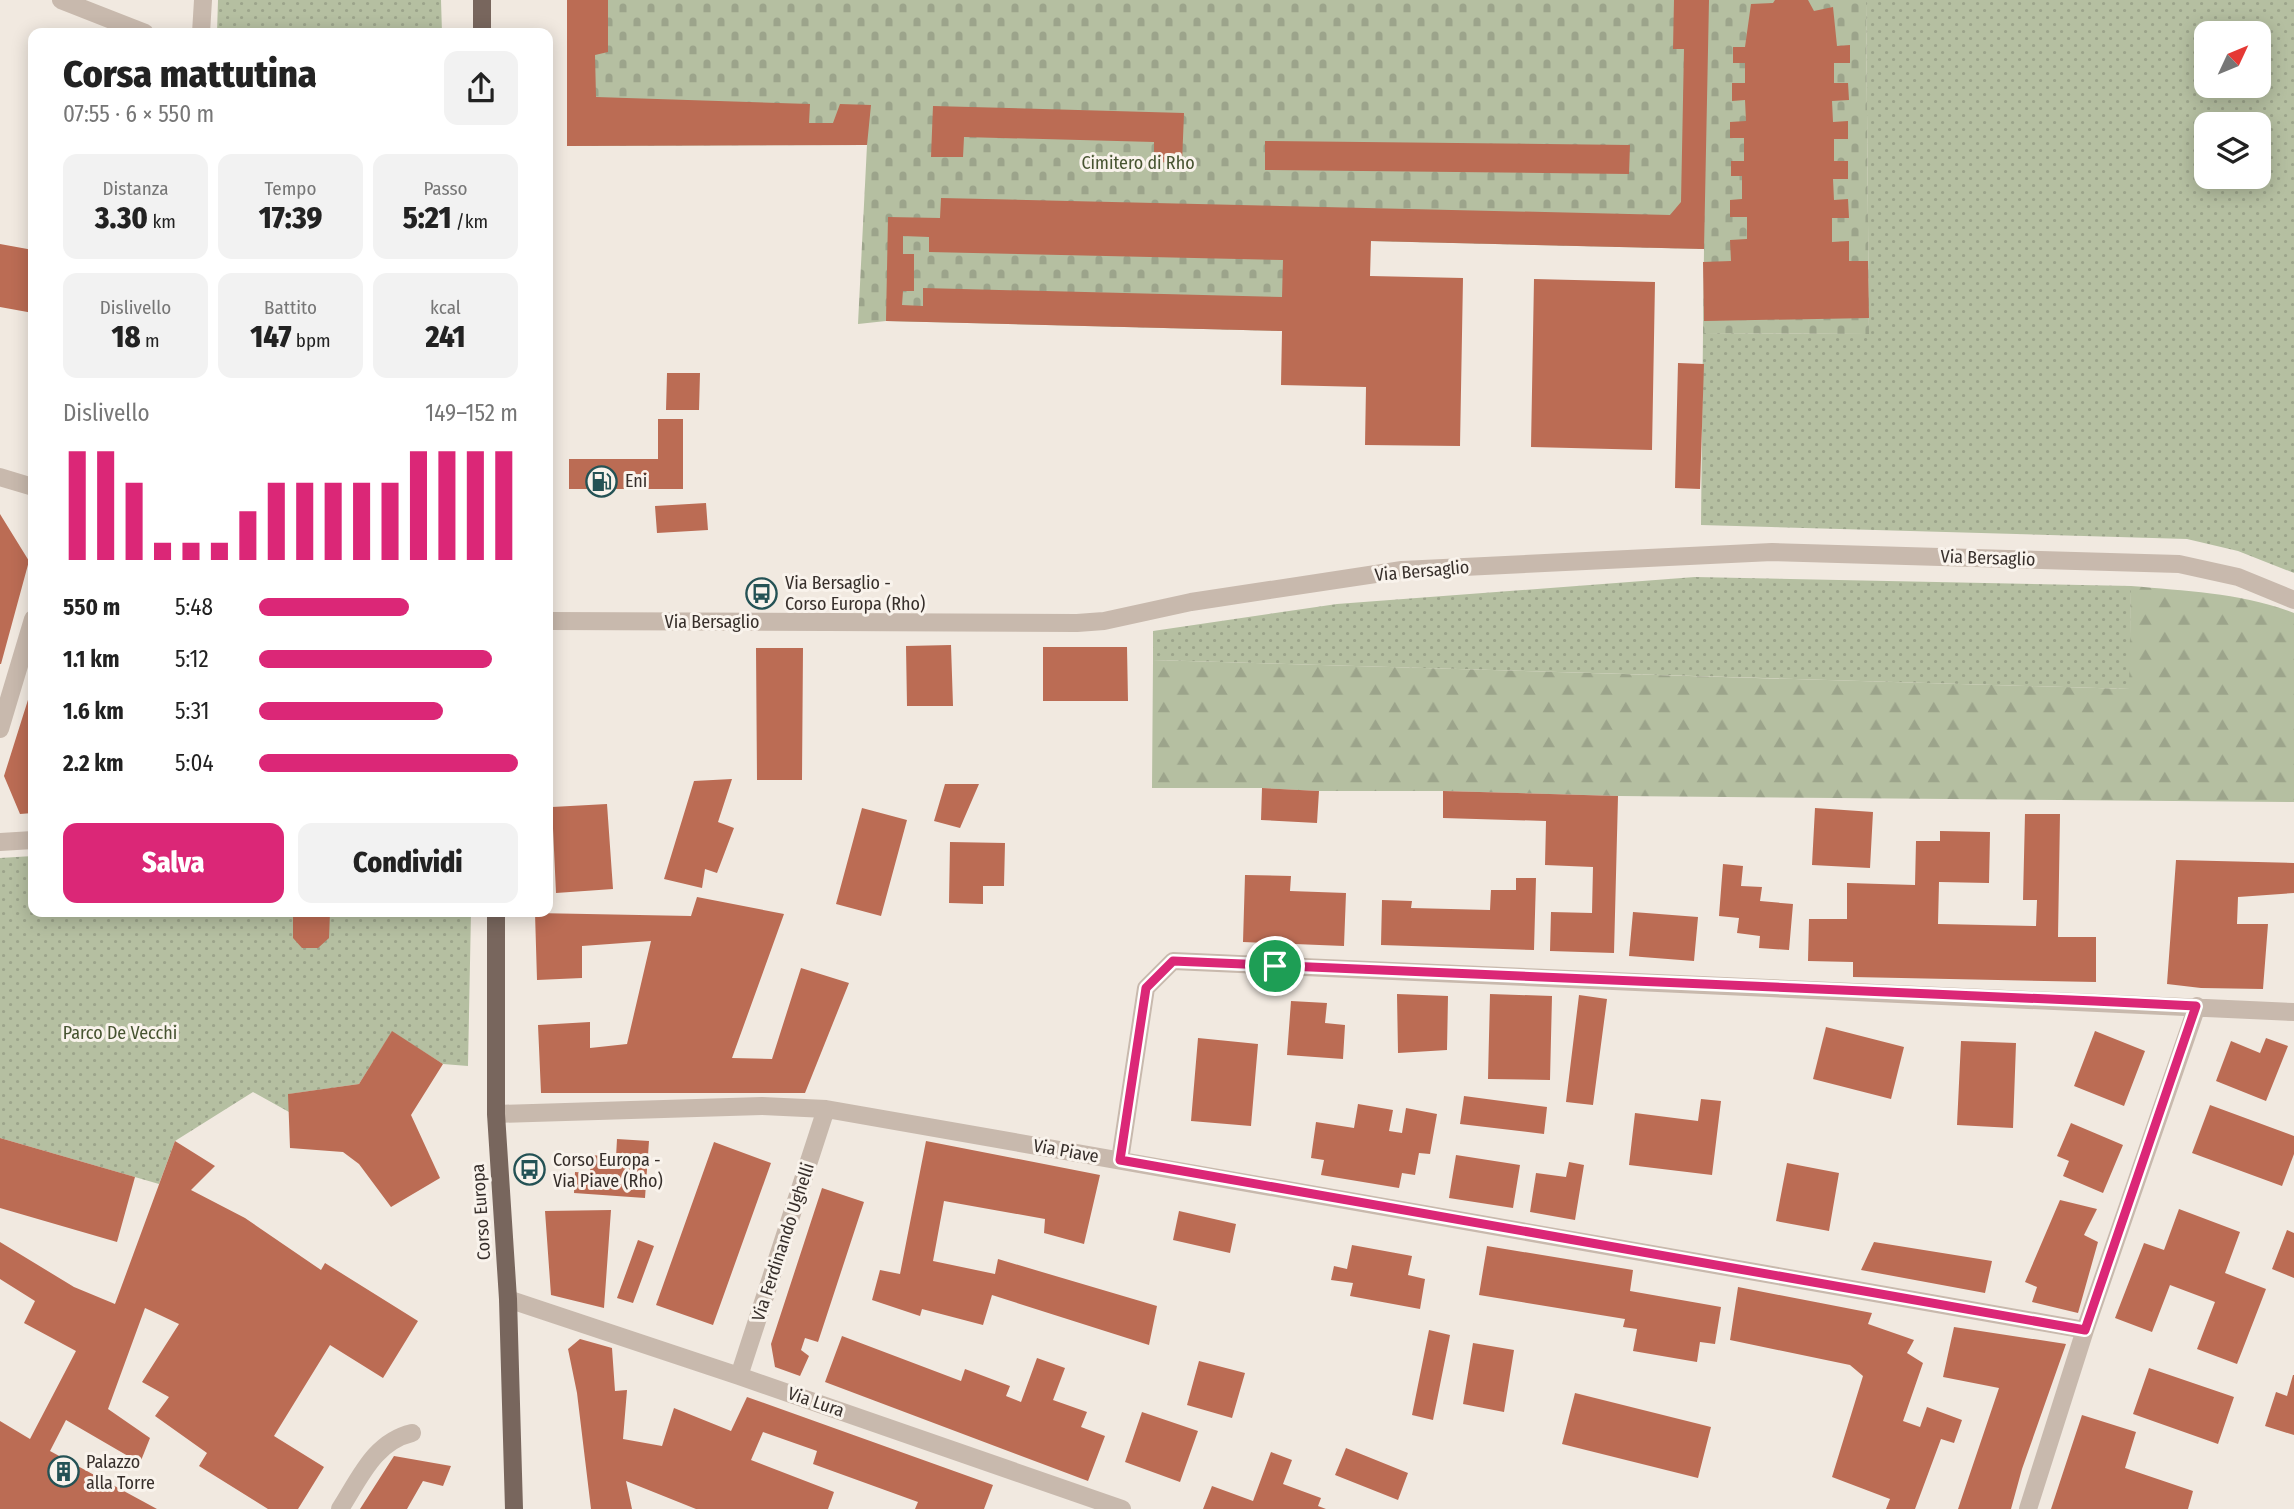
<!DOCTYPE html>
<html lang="it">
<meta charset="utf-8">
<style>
:root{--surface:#fff;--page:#f2f2f2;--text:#222;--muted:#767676;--accent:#db2777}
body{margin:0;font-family:"Fira Sans Condensed",sans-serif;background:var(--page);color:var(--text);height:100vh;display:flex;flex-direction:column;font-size:26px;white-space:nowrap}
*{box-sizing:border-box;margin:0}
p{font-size:23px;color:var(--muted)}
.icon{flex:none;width:38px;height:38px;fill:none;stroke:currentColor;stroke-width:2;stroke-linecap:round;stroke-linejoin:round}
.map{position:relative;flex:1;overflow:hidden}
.sheet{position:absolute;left:28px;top:28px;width:525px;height:889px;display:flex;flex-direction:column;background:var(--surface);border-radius:14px;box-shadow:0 4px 18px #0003}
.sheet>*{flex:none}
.needle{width:46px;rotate:46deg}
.buttons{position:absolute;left:2194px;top:21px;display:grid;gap:14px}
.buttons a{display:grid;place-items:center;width:77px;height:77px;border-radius:14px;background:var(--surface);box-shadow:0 4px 18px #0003;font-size:35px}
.pin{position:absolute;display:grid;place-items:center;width:60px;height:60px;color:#fff;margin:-30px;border:4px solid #fff;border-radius:50%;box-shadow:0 2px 7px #0007}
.round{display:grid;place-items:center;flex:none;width:74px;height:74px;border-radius:14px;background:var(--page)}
.headline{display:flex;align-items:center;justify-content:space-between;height:119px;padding:0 35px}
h1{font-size:38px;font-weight:800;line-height:52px}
.metrics{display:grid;grid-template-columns:repeat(3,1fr);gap:10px;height:119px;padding:7px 35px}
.metrics div{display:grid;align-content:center;border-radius:14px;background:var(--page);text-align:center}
.metrics b{font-size:30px;font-weight:800}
.metrics small{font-size:19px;font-weight:400}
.metrics p{font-size:19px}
.chart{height:196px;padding:14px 35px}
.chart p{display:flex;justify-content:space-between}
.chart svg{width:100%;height:126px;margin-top:7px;stroke:var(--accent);stroke-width:6}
.button{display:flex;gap:14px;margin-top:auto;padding:14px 35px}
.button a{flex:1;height:80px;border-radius:14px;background:var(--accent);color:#fff;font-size:28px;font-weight:800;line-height:80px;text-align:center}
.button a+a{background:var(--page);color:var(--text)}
ul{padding:0 35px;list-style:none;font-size:23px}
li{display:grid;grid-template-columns:112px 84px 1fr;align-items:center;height:52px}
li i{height:18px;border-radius:9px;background:var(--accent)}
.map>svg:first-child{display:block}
.grass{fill:url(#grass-dots);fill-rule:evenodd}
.forest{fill:url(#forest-firs)}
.cemetery{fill:url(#cemetery-stones)}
.building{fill:#bb6c54;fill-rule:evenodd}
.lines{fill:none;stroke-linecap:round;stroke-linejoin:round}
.minor{stroke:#c8b9ad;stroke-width:18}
.major{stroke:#78665d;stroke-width:18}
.route-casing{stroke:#fff;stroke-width:14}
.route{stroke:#db2777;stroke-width:9}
.labels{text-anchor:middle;stroke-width:6;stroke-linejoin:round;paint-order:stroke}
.park-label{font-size:18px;fill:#475431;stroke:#f9f3ec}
.poi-label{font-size:18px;fill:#372f2b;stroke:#f9f3ec;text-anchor:start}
.street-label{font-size:18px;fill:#372f2b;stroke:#f9f3ec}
</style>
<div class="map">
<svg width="2294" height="1509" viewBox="0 0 2294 1509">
<defs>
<pattern id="grass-dots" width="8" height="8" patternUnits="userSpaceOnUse" patternTransform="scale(1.75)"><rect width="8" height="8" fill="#b5bfa1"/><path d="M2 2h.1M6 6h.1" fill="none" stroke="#9ca48b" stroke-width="1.8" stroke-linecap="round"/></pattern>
<pattern id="forest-firs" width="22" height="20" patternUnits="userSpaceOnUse" patternTransform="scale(1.75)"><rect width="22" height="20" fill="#b5bfa1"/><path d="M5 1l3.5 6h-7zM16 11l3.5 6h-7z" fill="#9ca48b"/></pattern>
<pattern id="cemetery-stones" width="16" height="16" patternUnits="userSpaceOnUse" patternTransform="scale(1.75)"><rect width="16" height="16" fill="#b5bfa1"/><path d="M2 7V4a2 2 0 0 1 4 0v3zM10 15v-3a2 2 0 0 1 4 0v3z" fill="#9ca48b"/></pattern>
</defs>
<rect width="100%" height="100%" fill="#f1e9e0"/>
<path class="grass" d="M218,0h223l1,33h-225z
M1866,0h428v573l-56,-22 -51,-12 -486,-14 2,-192 166,1zM2207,33h52v53h-52zM2207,124h52v53h-52z
M1695,577l436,9 -1,103 -977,-29v-29l184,-27z
M33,856v56h438l-3,154 -25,-2 -51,-32 -33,52 -70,10v18l-36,-20 -78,49 -16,43 -159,-46v-280z"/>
<path class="forest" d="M2131,586c56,5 111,7 163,27v189l-676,-6 -175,-5h-124l-57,-3h-110l1,-128 976,29z"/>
<path class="cemetery" d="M567,0h1299l3,334 -166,-1 1,-84 -420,-10 -2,92 -396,-10 -28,3 9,-179 -300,1z"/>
<path class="building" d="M567,0h41v52l-13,3 1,42 214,7 -1,19h24l7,-19 31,1 -4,40 -300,1z
M1674,0h35l-5,249 -333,-8 -1,35 93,2 -3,168 -95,-1 1,-58 -85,-2 1,-54 -396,-10 2,-104 52,1 1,-20 729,17 11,-13 3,-153h-11zM903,236l26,1v15l354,8 -1,37 -359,-9v18l-21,-1 1,-14h11v-37h-11z
M1775,0h33l6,11 19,-4 4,39 13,-1v18h-16v20h14l1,17 -17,1 1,21 15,-1v18h-14v22h14v18h-15l1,21 14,-1 1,19h-17v24l17,-1v20h19l1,57 -165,3 -1,-59 28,-1 -1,-21 17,-1v-22h-17v-17l12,-1v-23h-11v-15h13v-23h-14v-16l16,-1 -1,-21 -13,1v-18h13v-20h-12v-16h12l6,-43 22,-1z
M933,106l251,7 -2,50 -28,-1v-20l-190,-5 -1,20h-32z
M1265,141l365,4 -1,29 -364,-4z
M0,244l33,6v63l-33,-6z
M1534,279l121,3 -3,168 -121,-3z
M1678,363l26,1 -4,125 -25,-1z
M667,373h33l-1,37h-33z
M658,419h25v70h-114v-30h89z
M706,503l2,27 -51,3 -2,-27z
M0,514l29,47 -28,103h-1z
M951,645l2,61h-46l-1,-60z
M1043,647h84l1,54h-85z
M756,648h47l-1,132h-45z
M33,684v129l-13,1 -16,-38z
M732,779l-14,43 16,6 -17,45 -12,-4 -3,19 -38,-9 30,-98z
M945,784h34l-19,44 -26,-7z
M1262,788l57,3 -2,32 -56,-3z
M1443,791l175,5 -4,157 -64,-2 1,-39 41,1 1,-46 -48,-2 1,-44 -103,-3z
M607,804l6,85 -57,4 -4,-86z
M862,808l45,12 -26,96 -45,-12z
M1815,808l58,4 -3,56 -58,-3z
M2025,814h35l-2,123h38v45l-243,-5v-15l-45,-1 1,-42h38v-36l68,2 1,-44h24v-10l50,1 -1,51 -50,-1 -1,42 98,2 1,-26h-14z
M950,842l55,1 -1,43h-21v18l-34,-1z
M2176,860l118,3v30l-56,4 -1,27h31l-5,65 -62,-1 -34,-4z
M1723,864l20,2 -2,20 21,1 -2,14 33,3 -4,46 -30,-2 1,-12 -23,-3 2,-15 -20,-2z
M1245,875l46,1 -1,15 56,2 -2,53 -101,-4z
M1516,878h20l-2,72 -153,-5 1,-45 30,1 -1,7 79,2 1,-20h25z
M697,897l87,17 -52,144 40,1 29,-91 48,15 -44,110h-264l-3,-68 52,-3v26l37,-4 24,-103 -69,5v32l-45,2 -2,-67 156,3z
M293,912h37l-1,26 -11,10h-16l-9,-10z
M1633,912l65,5 -4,44 -65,-5z
M1397,994l51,2 -1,54 -49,3z
M1490,994l62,2 -2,84 -62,-1z
M1579,995l28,4 -14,106 -27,-3z
M1291,1001l36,2 -2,20 20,2 -2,34 -56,-4z
M1826,1027l78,20 -13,52 -78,-20z
M392,1031l51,33 -32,51 29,63 -49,29 -32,-43 -16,-12 -53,-4 -2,-54 71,-10z
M2095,1031l50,20 -21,55 -50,-20z
M1198,1038l60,6 -7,82 -60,-5z
M2266,1038l22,8 -22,55 -50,-20 15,-40 29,12z
M1961,1041l55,2 -3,85 -56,-3z
M1464,1096l83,11 -3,27 -84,-10z
M1701,1099l20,2 -9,74 -83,-10 6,-52 63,8z
M1358,1104l35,6 -4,21 13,2 4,-25 31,6 -7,40 -11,-1 -4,22 -13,-2 -3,15 -78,-13 3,-15 -13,-2 5,-36 38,6z
M2210,1105l84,31v18l-12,32 -90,-33z
M2071,1123l52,22 -20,48 -40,-17 6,-15 -12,-5z
M0,1138l135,39 -18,65 -117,-34z
M617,1139l32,2 -4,57 -71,-5 1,-21 15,1 1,-18 25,2z
M175,1141l40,25 -24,24 54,28 76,52 4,-7 93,58 -35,57 -53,-33 -56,91 50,31 -26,42h-30l-69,-43 8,-13 -52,-37 14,-19 -27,-15 37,-58 -34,-16 -37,101 42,29 -10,25 -74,-43 -16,31 107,58h-157v-88l30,18 46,-88 -52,-28 11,-22 -35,-22v-37l74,45 41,17z
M926,1141l174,34 -16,69 -40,-11 1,-14 -101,-18 -11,60 62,13 3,-15 159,47 -8,39 -157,-50 -9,30 -61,-16 -2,7 -48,-16 8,-30 20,4z
M714,1142l57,21 -58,162 -57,-20z
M1456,1155l64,10 -7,43 -64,-10z
M1569,1162l15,3 -9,55 -45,-8 6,-39 30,4z
M1787,1163l52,10 -10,58 -53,-10z
M822,1188l42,14 -46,140 -13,-4 -4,12 8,6 -9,20 -25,-9 -4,-23z
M2060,1200l37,9 -13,26 14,7 -20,71 -46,-11 5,-15 -12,-5z
M2179,1209l61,23 -15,41 41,16 -29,75 -40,-15 18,-47 -45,-17 -18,47 -37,-14 29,-75 20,7z
M611,1210l-7,98 -53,-13 -6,-84z
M1179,1211l57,13 -6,29 -57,-13z
M2287,1230l7,3v45l-22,-9z
M638,1240l16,6 -21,57 -16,-5z
M1874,1242l118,19 -7,32 -124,-23z
M1352,1245l60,11 -4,19 17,4 -5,30 -70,-13 3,-13 -22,-3 3,-14 13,3z
M1487,1246l146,24 -3,21 91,16 -6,37 -15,-2 -3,20 -64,-11 4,-22 -14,-2 2,-8 -146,-24z
M1738,1287l134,26 -4,11 46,16 -7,13 16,10 -20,58 17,6 7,-20 35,13 -8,23 -13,-4 -26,70h-29l4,-10 -58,-22 31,-101 -13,-11 -120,-25z
M1954,1327l112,17 -44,125 -11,40h-53l41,-121 -56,-11z
M1429,1330l21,5 -17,85 -21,-5z
M842,1336l119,45 4,-12 45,17 -4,10 15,6 16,-44 28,10 -12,32 34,12 -6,15 24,9 -17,45 -263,-99z
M580,1339l32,9 3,43 12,-1 -4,49 39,7 12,-38 57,23 16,-34 246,88 -9,24h-69l3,-7 -105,-38 4,-13 -54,-19 -12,28 83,32 -6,17h-132l-70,-28 6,28h-41l-14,-116 -9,-44z
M1473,1343l41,7 -10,62 -41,-8z
M1199,1361l46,12 -13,45 -45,-13z
M2149,1368l85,29 -16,47 -85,-30z
M2293,1375h1v60l-29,-9 11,-34 11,4z
M1575,1393l136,34 -13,51 -136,-34z
M1142,1412l56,19 -18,51 -55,-20z
M2082,1415l54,17 -11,36 68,23 -5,18h-137z
M1346,1448l62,25 -10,27 -63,-25z
M1271,1452l21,8 -9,24 38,14 -3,8 8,3h-123l9,-23 41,15z
M394,1456l57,10 -8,20 -20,-5 -16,28h-47z"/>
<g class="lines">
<path class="minor" d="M61,0l84,33
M201,33l2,-33
M0,477l33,10
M548,621l529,2 27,-2 87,-19 211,-32 370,-18 407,12 59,13 56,23
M0,729l33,-110
M0,842l33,-2
M496,1114l266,-8 64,3 1259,221
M1120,1160l26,-172 27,-27 1121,51
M508,1299l231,77 383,133
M739,1376l87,-267
M340,1509c20,-31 34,-67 72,-76
M2028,1509l57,-179 112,-324"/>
<path class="major" d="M482,0v33
M496,912v202l12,185 6,210"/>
</g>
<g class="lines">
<defs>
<path id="route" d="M1173,961l921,40 102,5 -111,324 -965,-170 26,-172z"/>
</defs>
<use href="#route" class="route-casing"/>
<use href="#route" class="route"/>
</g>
<defs>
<symbol id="fuel-ring" viewBox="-11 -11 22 22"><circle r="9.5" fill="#f9f3ec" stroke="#245255" stroke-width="1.5"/><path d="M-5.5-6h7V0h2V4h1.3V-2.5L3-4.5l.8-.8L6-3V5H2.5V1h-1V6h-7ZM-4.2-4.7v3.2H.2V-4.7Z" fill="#245255"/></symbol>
<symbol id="bus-ring" viewBox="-11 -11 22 22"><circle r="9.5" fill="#f9f3ec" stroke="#245255" stroke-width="1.5"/><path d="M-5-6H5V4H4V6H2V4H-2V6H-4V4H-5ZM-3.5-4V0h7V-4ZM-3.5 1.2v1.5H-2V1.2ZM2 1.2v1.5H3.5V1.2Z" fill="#245255"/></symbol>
<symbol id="building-ring" viewBox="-11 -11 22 22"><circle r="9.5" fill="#f9f3ec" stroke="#245255" stroke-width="1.5"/><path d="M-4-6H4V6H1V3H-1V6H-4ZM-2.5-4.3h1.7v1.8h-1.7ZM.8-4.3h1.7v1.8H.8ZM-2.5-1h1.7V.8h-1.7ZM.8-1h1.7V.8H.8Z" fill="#245255"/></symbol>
</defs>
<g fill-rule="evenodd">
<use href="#fuel-ring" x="584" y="464" width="35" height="35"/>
<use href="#bus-ring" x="744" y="576" width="35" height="35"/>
<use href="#bus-ring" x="512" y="1152" width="35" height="35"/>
<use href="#building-ring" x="46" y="1454" width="35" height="35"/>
</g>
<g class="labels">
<g class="park-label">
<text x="1138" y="169">Cimitero di Rho</text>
<text x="120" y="1039">Parco De Vecchi</text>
</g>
<g class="poi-label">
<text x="625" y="487">Eni</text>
<text x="785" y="589">Via Bersaglio -<tspan x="785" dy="21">Corso Europa (Rho)</tspan></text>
<text x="553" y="1166">Corso Europa -<tspan x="553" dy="21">Via Piave (Rho)</tspan></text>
<text x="86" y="1468">Palazzo<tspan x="86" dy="21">alla Torre</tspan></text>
</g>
<g class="street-label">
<text transform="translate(1988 558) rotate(2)" y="6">Via Bersaglio</text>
<text transform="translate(1422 571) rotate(-5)" y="6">Via Bersaglio</text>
<text x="712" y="628">Via Bersaglio</text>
<text transform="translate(1066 1151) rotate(10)" y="6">Via Piave</text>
<text transform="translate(481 1212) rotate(-94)" y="6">Corso Europa</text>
<text transform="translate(783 1242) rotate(-72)" y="6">Via Ferdinando Ughelli</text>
<text transform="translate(816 1402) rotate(19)" y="6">Via Lura</text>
</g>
</g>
</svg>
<div class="buttons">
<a><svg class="needle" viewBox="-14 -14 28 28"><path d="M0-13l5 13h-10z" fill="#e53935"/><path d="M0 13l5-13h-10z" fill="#767676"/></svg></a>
<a><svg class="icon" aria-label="layers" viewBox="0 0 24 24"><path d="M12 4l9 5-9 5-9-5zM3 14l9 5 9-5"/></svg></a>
</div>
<div class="pin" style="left:1275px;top:966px;background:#1e9e55"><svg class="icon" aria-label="arrive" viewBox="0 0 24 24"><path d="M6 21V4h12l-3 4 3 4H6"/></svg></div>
<section class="sheet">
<div class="headline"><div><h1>Corsa mattutina</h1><p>07:55 · 6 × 550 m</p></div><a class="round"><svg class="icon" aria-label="share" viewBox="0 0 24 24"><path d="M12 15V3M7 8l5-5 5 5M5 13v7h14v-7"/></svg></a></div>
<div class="metrics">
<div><p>Distanza</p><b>3.30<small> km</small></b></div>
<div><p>Tempo</p><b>17:39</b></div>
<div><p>Passo</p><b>5:21<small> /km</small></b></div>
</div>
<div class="metrics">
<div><p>Dislivello</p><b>18<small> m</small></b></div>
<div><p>Battito</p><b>147<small> bpm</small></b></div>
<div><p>kcal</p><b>241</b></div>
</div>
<div class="chart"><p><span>Dislivello</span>149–152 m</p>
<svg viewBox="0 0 160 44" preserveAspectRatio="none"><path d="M5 44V6M15 44V6M25 44V17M35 44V38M45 44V38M55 44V38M65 44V27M75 44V17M85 44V17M95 44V17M105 44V17M115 44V17M125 44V6M135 44V6M145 44V6M155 44V6"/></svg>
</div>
<ul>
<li><b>550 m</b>5:48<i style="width:58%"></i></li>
<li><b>1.1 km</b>5:12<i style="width:90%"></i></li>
<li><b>1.6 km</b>5:31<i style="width:71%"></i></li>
<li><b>2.2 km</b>5:04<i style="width:100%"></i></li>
</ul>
<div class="button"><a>Salva</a><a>Condividi</a></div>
</section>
</div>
